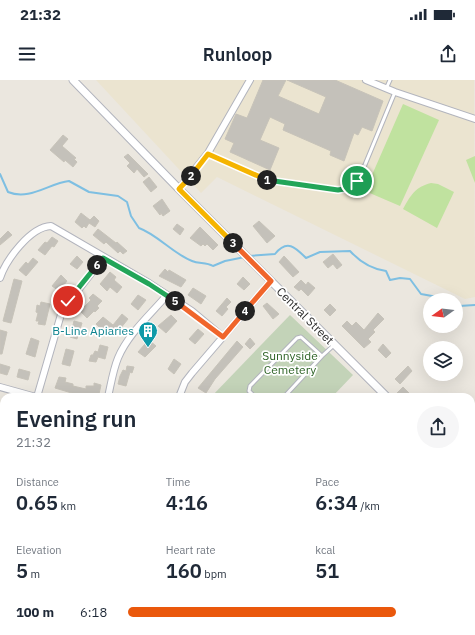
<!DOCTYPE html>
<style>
:root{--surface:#fff;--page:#f6f6f7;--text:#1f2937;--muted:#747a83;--accent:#ea580c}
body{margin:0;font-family:"IBM Plex Sans",sans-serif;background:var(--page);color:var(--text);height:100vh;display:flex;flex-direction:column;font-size:15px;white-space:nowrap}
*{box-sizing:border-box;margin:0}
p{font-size:13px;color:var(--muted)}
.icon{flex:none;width:22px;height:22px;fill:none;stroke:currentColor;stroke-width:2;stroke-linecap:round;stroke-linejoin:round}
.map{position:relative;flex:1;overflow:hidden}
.sheet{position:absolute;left:0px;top:313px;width:475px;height:242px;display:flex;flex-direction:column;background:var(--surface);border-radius:12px 12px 0 0;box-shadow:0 4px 16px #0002}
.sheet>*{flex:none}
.needle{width:26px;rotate:256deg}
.tools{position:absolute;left:423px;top:213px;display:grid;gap:8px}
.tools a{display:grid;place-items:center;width:40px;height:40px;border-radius:50%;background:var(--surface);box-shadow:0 4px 16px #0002;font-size:20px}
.pin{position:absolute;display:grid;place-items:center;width:34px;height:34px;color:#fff;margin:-17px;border:2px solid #fff;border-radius:50%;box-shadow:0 1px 4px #0007}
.km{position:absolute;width:20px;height:20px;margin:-10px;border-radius:50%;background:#222;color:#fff;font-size:11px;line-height:20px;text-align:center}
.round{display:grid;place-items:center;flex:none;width:42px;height:42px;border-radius:21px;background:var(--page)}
.overview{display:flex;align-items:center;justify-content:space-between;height:68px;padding:0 16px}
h1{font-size:22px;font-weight:600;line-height:30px}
.figures{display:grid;grid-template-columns:repeat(3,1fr);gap:6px;height:68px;padding:4px 16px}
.figures div{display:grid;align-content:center}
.figures b{font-size:20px;font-weight:600}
.figures small{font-size:11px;font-weight:400}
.figures p{font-size:11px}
ul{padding:0 16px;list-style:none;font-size:13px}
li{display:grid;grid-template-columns:64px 48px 1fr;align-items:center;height:30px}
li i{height:10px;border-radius:5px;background:var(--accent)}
.status{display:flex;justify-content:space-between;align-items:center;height:28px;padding:0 20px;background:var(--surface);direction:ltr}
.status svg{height:11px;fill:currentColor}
header{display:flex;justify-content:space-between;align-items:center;height:52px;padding:0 16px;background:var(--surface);font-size:18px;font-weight:600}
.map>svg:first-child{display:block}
.education{fill:#ebe4d0}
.cemetery{fill:#c3d3b8}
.pitch{fill:#c0e29f}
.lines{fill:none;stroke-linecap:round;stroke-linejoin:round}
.stream{stroke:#7ebfe2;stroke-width:2}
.building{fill:#c4c1ba;stroke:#c7c3b9}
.service-casing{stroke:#b2b4bd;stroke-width:5}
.minor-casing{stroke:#b2b4bd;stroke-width:8}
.tertiary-casing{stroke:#b2b4bd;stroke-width:9}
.service{stroke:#fff;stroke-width:3}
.minor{stroke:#fff;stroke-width:6}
.tertiary{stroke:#fff;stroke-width:7}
.split-1-casing{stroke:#fff;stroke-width:8}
.split-2-casing{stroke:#fff;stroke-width:8}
.split-3-casing{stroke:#fff;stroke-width:8}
.split-4-casing{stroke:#fff;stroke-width:8}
.split-5-casing{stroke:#fff;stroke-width:8}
.split-6-casing{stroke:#fff;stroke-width:8}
.split-7-casing{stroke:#fff;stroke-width:8}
.split-1{stroke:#22a559;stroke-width:5}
.split-2{stroke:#f5b400;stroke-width:5}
.split-3{stroke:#f5b400;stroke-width:5}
.split-4{stroke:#f0652b;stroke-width:5}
.split-5{stroke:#f0652b;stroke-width:5}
.split-6{stroke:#22a559;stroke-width:5}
.split-7{stroke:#22a559;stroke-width:5}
.labels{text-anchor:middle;stroke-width:3.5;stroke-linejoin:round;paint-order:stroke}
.street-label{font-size:12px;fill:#2b2b2b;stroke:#fff}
.culture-label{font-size:12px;fill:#0d838f;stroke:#fff;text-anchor:end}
.park-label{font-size:12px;fill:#2b6123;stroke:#fff}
</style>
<div class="status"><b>21:32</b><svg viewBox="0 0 49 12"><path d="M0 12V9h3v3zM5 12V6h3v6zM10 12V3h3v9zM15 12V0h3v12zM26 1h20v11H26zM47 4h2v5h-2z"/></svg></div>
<header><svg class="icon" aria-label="menu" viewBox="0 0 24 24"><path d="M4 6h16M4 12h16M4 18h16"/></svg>Runloop<svg class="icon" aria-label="share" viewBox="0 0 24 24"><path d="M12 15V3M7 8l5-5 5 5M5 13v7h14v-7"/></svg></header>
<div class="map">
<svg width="475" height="555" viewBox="0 0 475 555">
<rect width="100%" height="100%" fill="#ebe7df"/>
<path class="education" d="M96,0h378l1,217 -10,2 -248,-122 -16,16z"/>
<path class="cemetery" d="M290,235l63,60 -21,22h-121z"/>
<path class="pitch" d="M403,24l36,16 -39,86 -35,-15z
M475,76v27l-9,-23z
M431,103l7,1 16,8 -17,36 -34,-19c8,-14 12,-22 28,-26z"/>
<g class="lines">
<path class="stream" d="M0,94l8,18c22,9 41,-9 61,-11l20,11 29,4 9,6 4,14 8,12c19,7 33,25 53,33 7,3 14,1 21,5l12,-5 20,-4
M249,176l26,-2c12,-15 20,-7 31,4l14,-6 30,-1c10,11 21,18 36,20l4,9 10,-2 10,1 11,15 33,6
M456,222l3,4 16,-1"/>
</g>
<path class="building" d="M263,0h23l-8,16 41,18 7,-17 -39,-17h48l48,21 -11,30 -10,-4 -4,8 -4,-2 -10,28 -14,-6 1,-4 -48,-21 2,-6 -15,-7 -10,23 19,8 -9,22 -40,-18 4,-9 -9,-4 11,-25 11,4z
M63,55l5,4 -6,7 14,12 -2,1 3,3 -4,5 -8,-7 -1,2 -14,-12z
M128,74l20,20 -4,3 -7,-8 -3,4 -7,-7 3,-3 -6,-6z
M149,97l8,10 -6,5 -8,-10z
M162,119l8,12 -7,5 -2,-3 -1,2 -7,-9z
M81,133l9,7 4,-4 5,5 -4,6 -6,-4 -3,5 -2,-2 -2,2 -7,-6z
M259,141l16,15 -8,7 -14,-17z
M177,144l7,5 -4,6 -7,-6z
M200,147l18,18 -5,5 -6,-6 -2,2 -2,-2 -2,2 -11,-8z
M98,149l18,14 1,-1 10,9 -4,3 -3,-3 -2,2 -12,-11 -2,2 -11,-9z
M8,151l4,4 -12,10v-6z
M52,157l6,4 -4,6 -2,-1 -7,9 -7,-5 7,-8 2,1z
M333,174l9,11 -5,4 -4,-5 -5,4 -5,-6z
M77,176l6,6 -6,7 -7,-5z
M284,176l15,16 -6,5 -14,-15z
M33,178l5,4 -12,14 -7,-6 7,-8 2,2z
M165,189l3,3 1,-2 17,10 -5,7 -22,-11z
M110,192l6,5 -2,3 8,7 -5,6 -7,-6 -3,4 -7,-7z
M61,195l6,6 -8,10 -7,-5z
M243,197l7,7 -6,6 -7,-6z
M14,199l8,2 -11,42 -8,-2z
M301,200l5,5 2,-3 7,6 -7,8 -7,-7 -2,2 -5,-4z
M193,208l13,8 -5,8 -13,-9z
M93,214l9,7 -5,5 2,2 -4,4 -1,-1 -7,7 -7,-7 11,-11 -2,-2z
M138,215l8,5 -8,10 -7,-6z
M227,218l4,4 -5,5 2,2 -6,7 -6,-5z
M41,222l9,2 -5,21 -7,-1 1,-3h-3l2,-8 -2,-1 1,-7 3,1z
M267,223l12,11 -6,5 -10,-13z
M330,224l6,6 -6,6 -6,-6z
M378,233l6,6 -11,11 2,2 -7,7 3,3 -7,6 -22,-22 5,-5 5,5 4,-4 8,8z
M122,234l6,5 -12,15 -11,-8 -3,4 -6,-6 7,-7 10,8z
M171,235l6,6 -11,12 -8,-7z
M74,241l8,2 -5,16 -7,-2z
M198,249l6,5 -9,10 -6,-5z
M0,250l7,2 -5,22h-2z
M31,258l8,3 -4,16 -9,-3z
M250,258l5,6 -5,5 -5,-5z
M150,261l6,5 -11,11 -7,-5 7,-8 2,2z
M237,261l6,6 -28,32 -9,14 -8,-5z
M383,264l8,9 -5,5 -8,-8z
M100,265l8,2 -3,12 -7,-2 -2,5 -7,-1 2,-6h2l2,-4 3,1z
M66,269l8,2 -4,15 -8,-2z
M174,279l7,5 -7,10 -6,-5z
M0,284l10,3 -3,8 -7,-2z
M127,286l7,1 -2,6 -2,-1 -4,14 -8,-2 2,-8 3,-6 3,1z
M408,286l4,5 -12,13 -5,-5z
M19,289l11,3 -2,8 -11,-3z
M59,297l7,1 -1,4 8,2v2l13,3v-3h8v-3l7,2 -2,9 -4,-1 -1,4h-9l-30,-9z
M403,307l10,10h-11l-5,-4z"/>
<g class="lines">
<defs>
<path id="service" d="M386,9l4,-9
M208,73l64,29 67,8c13,-1 17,-7 23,-18l33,-80
M322,276l12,-11
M255,317l-6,-6 1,-5 47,-48 4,-1 21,19 -38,41"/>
<path id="minor" d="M366,0l29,12 80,27
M179,109l29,-36 42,-73
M0,198c6,-18 30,-51 51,-52l98,57 43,28 31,26
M0,307l36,10
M37,317l25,-86 41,-53
M108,317c3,-13 5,-27 10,-39 10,-24 32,-43 49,-63
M179,317l6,-15 7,-9 79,-92
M0,380l4,1
M471,502l4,-2
M279,551v4"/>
<path id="tertiary" d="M73,0l106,109 208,208
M471,399l4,4"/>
</defs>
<use href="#service" class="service-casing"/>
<use href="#minor" class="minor-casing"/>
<use href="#tertiary" class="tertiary-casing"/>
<use href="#service" class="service"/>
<use href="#minor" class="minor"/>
<use href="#tertiary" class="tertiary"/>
</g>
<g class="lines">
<defs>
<path id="split-1" d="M267,100l71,10 12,-2 7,-7"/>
<path id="split-2" d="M191,96l17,-22 59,26"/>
<path id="split-3" d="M191,96l-12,13 54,54"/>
<path id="split-4" d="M233,163l38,38 -26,30"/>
<path id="split-5" d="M175,221l48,36 22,-26"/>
<path id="split-6" d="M97,185l6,-7 46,26 26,17"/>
<path id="split-7" d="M68,221l29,-36"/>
</defs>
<use href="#split-1" class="split-1-casing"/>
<use href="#split-2" class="split-2-casing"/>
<use href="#split-3" class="split-3-casing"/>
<use href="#split-4" class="split-4-casing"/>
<use href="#split-5" class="split-5-casing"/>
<use href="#split-6" class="split-6-casing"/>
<use href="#split-7" class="split-7-casing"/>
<use href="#split-1" class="split-1"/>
<use href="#split-2" class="split-2"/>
<use href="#split-3" class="split-3"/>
<use href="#split-4" class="split-4"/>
<use href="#split-5" class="split-5"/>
<use href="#split-6" class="split-6"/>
<use href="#split-7" class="split-7"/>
</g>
<defs>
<symbol id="building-pin" viewBox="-11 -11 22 30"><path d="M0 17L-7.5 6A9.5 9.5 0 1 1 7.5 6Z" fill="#0f9aa8" stroke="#fff"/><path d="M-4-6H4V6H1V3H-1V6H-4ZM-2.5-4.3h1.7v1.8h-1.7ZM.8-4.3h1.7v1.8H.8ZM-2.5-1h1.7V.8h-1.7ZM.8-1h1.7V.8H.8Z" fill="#fff"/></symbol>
</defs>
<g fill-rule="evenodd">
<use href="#building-pin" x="137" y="240" width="22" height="30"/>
</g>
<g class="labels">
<g class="street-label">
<text transform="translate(305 236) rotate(45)" y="4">Central Street</text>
</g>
<g class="culture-label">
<text x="134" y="255">B-Line Apiaries</text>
</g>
<g class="park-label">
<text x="290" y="280">Sunnyside<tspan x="290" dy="14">Cemetery</tspan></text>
</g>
</g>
</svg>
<div class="tools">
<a><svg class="needle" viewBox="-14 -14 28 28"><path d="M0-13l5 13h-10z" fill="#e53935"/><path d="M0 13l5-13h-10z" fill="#747a83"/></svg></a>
<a><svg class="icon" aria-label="layers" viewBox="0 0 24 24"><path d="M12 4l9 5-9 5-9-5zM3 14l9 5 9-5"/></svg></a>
</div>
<div class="pin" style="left:357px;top:101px;background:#1e9e55"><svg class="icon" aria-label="arrive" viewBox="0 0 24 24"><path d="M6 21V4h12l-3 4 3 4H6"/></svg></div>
<div class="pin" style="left:68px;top:221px;background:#d93025"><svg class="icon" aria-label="check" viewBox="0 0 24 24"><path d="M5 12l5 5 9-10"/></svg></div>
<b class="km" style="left:267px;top:100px">1</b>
<b class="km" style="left:191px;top:96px">2</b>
<b class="km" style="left:233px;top:163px">3</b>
<b class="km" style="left:245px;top:231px">4</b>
<b class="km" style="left:175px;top:221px">5</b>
<b class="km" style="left:97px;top:185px">6</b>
<section class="sheet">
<div class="overview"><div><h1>Evening run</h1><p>21:32</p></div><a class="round"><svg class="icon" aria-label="share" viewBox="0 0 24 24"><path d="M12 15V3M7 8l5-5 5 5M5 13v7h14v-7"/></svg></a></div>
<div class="figures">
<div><p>Distance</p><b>0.65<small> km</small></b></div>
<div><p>Time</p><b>4:16</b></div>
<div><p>Pace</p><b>6:34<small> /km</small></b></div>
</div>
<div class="figures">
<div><p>Elevation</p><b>5<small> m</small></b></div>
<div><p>Heart rate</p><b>160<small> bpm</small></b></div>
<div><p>kcal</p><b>51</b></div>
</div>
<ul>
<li><b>100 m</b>6:18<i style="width:81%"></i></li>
</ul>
</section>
</div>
